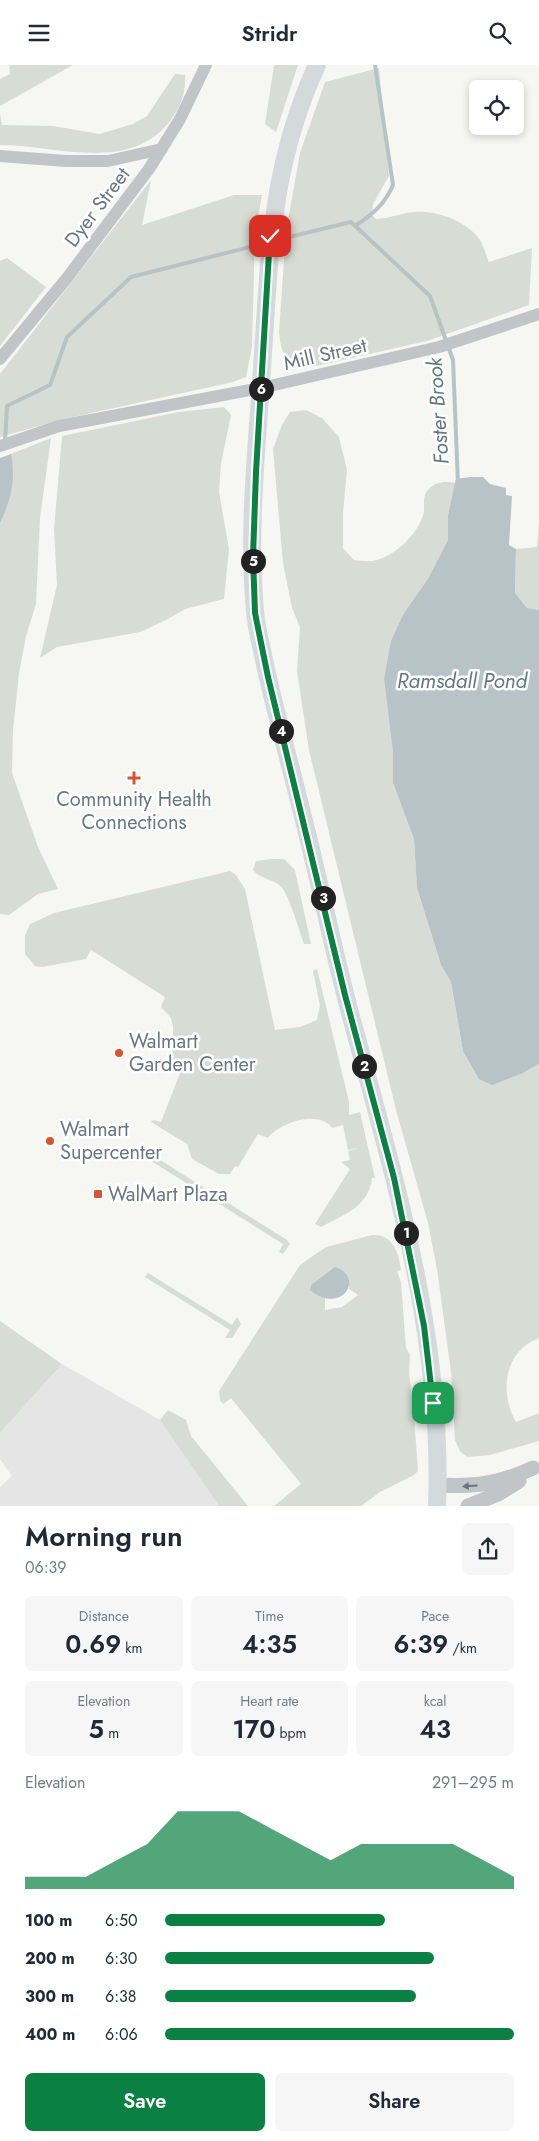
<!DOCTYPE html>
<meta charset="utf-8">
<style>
:root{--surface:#fff;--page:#f6f6f7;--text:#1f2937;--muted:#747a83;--accent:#0b8043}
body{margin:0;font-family:Jost,sans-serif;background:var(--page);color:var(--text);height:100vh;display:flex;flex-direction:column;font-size:19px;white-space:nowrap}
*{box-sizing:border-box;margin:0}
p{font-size:16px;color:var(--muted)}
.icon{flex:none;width:28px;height:28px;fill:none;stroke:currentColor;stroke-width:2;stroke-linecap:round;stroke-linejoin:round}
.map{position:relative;height:1441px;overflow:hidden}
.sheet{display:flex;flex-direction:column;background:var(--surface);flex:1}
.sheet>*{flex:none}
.controls{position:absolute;left:469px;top:15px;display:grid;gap:10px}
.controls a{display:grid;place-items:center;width:55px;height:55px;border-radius:8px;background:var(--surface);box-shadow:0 2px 8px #0003;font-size:25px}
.pin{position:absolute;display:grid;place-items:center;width:42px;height:42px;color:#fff;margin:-21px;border-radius:10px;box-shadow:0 2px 8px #0006}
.km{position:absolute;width:25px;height:25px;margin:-12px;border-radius:50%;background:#222;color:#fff;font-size:14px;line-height:25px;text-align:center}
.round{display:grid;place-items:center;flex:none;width:52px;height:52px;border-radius:8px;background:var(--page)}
.overview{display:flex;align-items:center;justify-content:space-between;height:85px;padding:0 25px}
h1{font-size:28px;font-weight:600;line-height:38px}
.stats{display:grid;grid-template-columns:repeat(3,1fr);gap:8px;height:85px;padding:5px 25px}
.stats div{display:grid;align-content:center;border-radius:8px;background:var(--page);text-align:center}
.stats b{font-size:25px;font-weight:600}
.stats small{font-size:14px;font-weight:400}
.stats p{font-size:14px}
.chart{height:140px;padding:10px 25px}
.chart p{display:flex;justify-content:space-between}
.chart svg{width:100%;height:90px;margin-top:5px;fill:var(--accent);opacity:.7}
.action{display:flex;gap:10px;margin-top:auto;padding:10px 25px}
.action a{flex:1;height:58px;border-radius:8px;background:var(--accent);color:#fff;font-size:20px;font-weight:600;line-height:58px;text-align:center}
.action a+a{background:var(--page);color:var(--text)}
ul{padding:0 25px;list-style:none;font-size:16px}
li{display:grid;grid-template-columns:80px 60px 1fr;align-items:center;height:38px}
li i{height:12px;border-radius:6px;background:var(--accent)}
header{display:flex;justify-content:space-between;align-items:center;height:65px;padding:0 25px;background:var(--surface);font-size:22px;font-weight:600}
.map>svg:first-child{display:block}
.built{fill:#e4e5e4}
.green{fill:#d7ddd4;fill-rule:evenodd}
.water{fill:#b8c3c7}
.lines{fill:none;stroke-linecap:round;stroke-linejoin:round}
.stream{stroke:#b8c3c7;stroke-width:4}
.minor{stroke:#c1c5c8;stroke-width:12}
.tertiary{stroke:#c1c5c8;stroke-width:15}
.secondary{stroke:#d4d9dc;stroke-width:18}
.oneway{fill:#677782}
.route-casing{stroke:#fff;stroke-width:10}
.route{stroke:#0b8043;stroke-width:6}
.poi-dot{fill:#d85430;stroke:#fff;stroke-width:2}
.labels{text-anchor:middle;stroke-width:5;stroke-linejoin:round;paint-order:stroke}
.street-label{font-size:20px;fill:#677782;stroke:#fff}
.poi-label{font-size:20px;fill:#677782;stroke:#fff;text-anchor:start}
.water-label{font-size:21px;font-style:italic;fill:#63777f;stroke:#fff}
</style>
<header><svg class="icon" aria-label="menu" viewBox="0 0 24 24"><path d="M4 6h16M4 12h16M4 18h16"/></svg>Stridr<svg class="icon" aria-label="search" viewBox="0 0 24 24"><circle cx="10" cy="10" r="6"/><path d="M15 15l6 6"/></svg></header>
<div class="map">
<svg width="539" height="1441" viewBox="0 0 539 1441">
<rect width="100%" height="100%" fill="#f6f6f3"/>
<path class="built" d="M62,1299l98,56 59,86h-219v-19l12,-11 -12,-17v-26z"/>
<path class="green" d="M9,0h64l-73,41v-27l10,-5z
M274,0h24l-22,67 -11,-8z
M379,3l10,108 -16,28 -1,11 4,4c16,-1 25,-6 38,-7 22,-2 53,9 66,28 4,6 6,16 9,22l43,-14 -3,57 -102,36 -124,28c-18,-10 -22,-15 -24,-37l7,-101 14,-78 25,-71z
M175,9l10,1c1,18 -4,31 -15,46 -41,53 -114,24 -170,24v-31l2,11 51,1 47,8 33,-10 14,-8z
M151,115l-9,45 92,-30h28l-7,39 -3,113 -6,30 -13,5 -169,37 -64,18v-63z
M7,193l39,29 -46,59v-85z
M224,342l7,8 -10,49 -2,28 10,57 -5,50 -39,10 -19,11 -26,12 -83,15 -17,11 17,-73 -3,-56 8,-93 117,-24z
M306,345l16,8 17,19 8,33 -4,43v35l11,12c7,1 17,2 23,0 20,-6 39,-25 46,-44 3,-9 -2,-18 5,-26 7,-9 18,-9 28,-7l-8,32v25l-20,40 -24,33 -20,66 9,74v30l21,56 3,49 24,77 10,17 12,69 60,22 16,-9v274c-35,13 -40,54 -23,84l23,-9v28l-49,14 -23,2 -7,-6 -5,-11 -4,-68 -14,-103 -9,-46 -32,-113 -87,-360 -12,-79 3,-44 -8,-19 -9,-45 -10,-114 9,-24 8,-13z
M51,373l-11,80 -4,86 -10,32 -7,37 -6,57 -1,43 26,74 20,42 -20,5 -29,21 -9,-1v-416l11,-44z
M539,456v89l-12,-2 -12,-15 1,-44 21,-2z
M271,794h13l11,11 16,74h-7c-5,-14 -14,-46 -22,-56 -8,-10 -22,-8 -29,-18l3,-9z
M230,806l6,4 9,14 30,141 25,-3 17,-7 3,-14 -7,-35 4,-2 32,133v13l11,-3 15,66h-3c-4,30 -28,36 -51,49l-6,-3 35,-55 -9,-7 9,-2 -2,-9 10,-3 -10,2 -5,-25 -11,3c-13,-19 -53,-5 -64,10l-10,-4 -20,33 -3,-1 -5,8h-11l-27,-15 -5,-15 -36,-22 2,-2 8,2 19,-49 -8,-3 1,-43 -2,-9 -10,-11 4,-10 -74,-47 -5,9 -44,8 -7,-1 -10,-12v-18l5,-12 24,-11z
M138,1086h8l141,89 3,4 -7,10 -4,-2 4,-8 -143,-90 -5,8 -3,-6z
M372,1170c21,-1 27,18 29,35l-4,1 4,11 5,66 4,7 -1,19 4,28 5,69 -4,4 -34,17 -19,14h-87l27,-22 -70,-86 -8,6 -3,-4 -1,-9 81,-126 26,-18zM341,1205l8,12v7l9,6 -16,12 -17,3v-12l-15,-10 1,-3z
M148,1208l84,52 5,-8 4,7 -9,14h-7l5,-8 -85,-53z
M0,1256l62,43 -62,69z
M168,1345l18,10 5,16 57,70h-29l-59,-86z"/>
<path class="water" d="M11,389c5,25 0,46 -11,69v-65z
M470,412h13l7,7 16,4v7l6,1 -3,49 7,4 -1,44 12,15 12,2v454l-16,9 -31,12 -13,-6 -16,-28 -12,-69 -10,-17 -24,-77 -3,-49 -21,-56v-30l-9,-74 7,-38 13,-28 24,-34 20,-39v-25l8,-36z
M335,1202c31,10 6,49 -25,23l1,-5z"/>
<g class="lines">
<path class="stream" d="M355,161c18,-12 30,-22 38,-41l-18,-120
M277,175l74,-18 79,74 23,64 5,124
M5,376l2,-35 43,-21 17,-48 64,-60 135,-34"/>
<path class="minor" d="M0,91l66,5h42l54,-12
M0,294l67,-81 82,-109 31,-50 26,-54
M0,381l59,-20 202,-38 178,-41 100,-33"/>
<path class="tertiary" d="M437,1420c38,2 62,-1 96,-17
M468,1441l30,-12 21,-13"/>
<path class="secondary" d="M317,0c-45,98 -47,183 -54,288 -5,85 -16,173 -8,258 1,15 5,29 8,44 10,50 25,100 37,150 18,69 32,140 50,208 43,160 94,326 87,493"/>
</g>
<defs><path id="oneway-solid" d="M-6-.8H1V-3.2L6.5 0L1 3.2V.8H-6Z" transform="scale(1.25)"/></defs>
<use class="oneway" href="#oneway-solid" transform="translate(470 1421) rotate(176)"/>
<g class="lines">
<defs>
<path id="route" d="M270,171l-14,236 -3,85 2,56 13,64 77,318 49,183 30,148 9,77"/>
</defs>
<use href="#route" class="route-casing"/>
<use href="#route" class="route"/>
</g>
<g class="poi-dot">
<path d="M131.5 705.5h5v5h5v5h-5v5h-5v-5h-5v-5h5z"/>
<circle cx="119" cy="988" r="5"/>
<circle cx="50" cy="1076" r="5"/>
<rect x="93" y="1124" width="10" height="10" rx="2.5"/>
</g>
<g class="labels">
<g class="street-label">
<text transform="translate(97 142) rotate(-53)" y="7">Dyer Street</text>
<text transform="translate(325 289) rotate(-13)" y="7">Mill Street</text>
</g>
<g class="poi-label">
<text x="134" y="741" text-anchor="middle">Community Health<tspan x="134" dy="23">Connections</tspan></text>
<text x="129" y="983">Walmart<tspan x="129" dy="23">Garden Center</tspan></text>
<text x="60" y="1071">Walmart<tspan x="60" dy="23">Supercenter</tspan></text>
<text x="108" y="1136">WalMart Plaza</text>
</g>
<g class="water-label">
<text transform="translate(438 346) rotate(-94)" y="7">Foster Brook</text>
<text x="462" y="623">Ramsdall Pond</text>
</g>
</g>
</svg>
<div class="controls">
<a><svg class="icon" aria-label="locate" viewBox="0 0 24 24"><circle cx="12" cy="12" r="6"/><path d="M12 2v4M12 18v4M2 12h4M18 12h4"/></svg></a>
</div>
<div class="pin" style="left:433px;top:1338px;background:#1e9e55"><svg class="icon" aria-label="arrive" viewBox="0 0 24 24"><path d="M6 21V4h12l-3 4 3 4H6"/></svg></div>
<div class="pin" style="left:270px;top:171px;background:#d93025"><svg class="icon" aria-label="check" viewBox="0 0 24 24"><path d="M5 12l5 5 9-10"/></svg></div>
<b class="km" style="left:406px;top:1168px">1</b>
<b class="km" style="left:364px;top:1001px">2</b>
<b class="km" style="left:323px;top:833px">3</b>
<b class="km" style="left:281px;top:666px">4</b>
<b class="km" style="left:253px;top:496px">5</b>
<b class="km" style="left:261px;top:324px">6</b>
</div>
<section class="sheet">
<div class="overview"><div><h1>Morning run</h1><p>06:39</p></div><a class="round"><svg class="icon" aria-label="share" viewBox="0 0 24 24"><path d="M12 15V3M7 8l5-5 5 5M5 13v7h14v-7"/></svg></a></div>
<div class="stats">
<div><p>Distance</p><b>0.69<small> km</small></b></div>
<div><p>Time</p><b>4:35</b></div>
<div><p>Pace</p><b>6:39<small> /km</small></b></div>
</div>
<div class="stats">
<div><p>Elevation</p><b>5<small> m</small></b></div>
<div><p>Heart rate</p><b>170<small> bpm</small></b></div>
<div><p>kcal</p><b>43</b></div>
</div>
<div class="chart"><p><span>Elevation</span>291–295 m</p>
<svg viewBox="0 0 160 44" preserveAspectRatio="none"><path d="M0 44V38L10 38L20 38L30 30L40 22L50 6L60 6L70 6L80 14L90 22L100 30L110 22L120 22L130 22L140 22L150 30L160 38V44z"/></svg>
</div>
<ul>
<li><b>100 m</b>6:50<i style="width:63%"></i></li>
<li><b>200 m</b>6:30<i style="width:77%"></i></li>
<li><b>300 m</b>6:38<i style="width:72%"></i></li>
<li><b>400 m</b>6:06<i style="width:100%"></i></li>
</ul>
<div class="action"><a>Save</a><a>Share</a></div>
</section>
